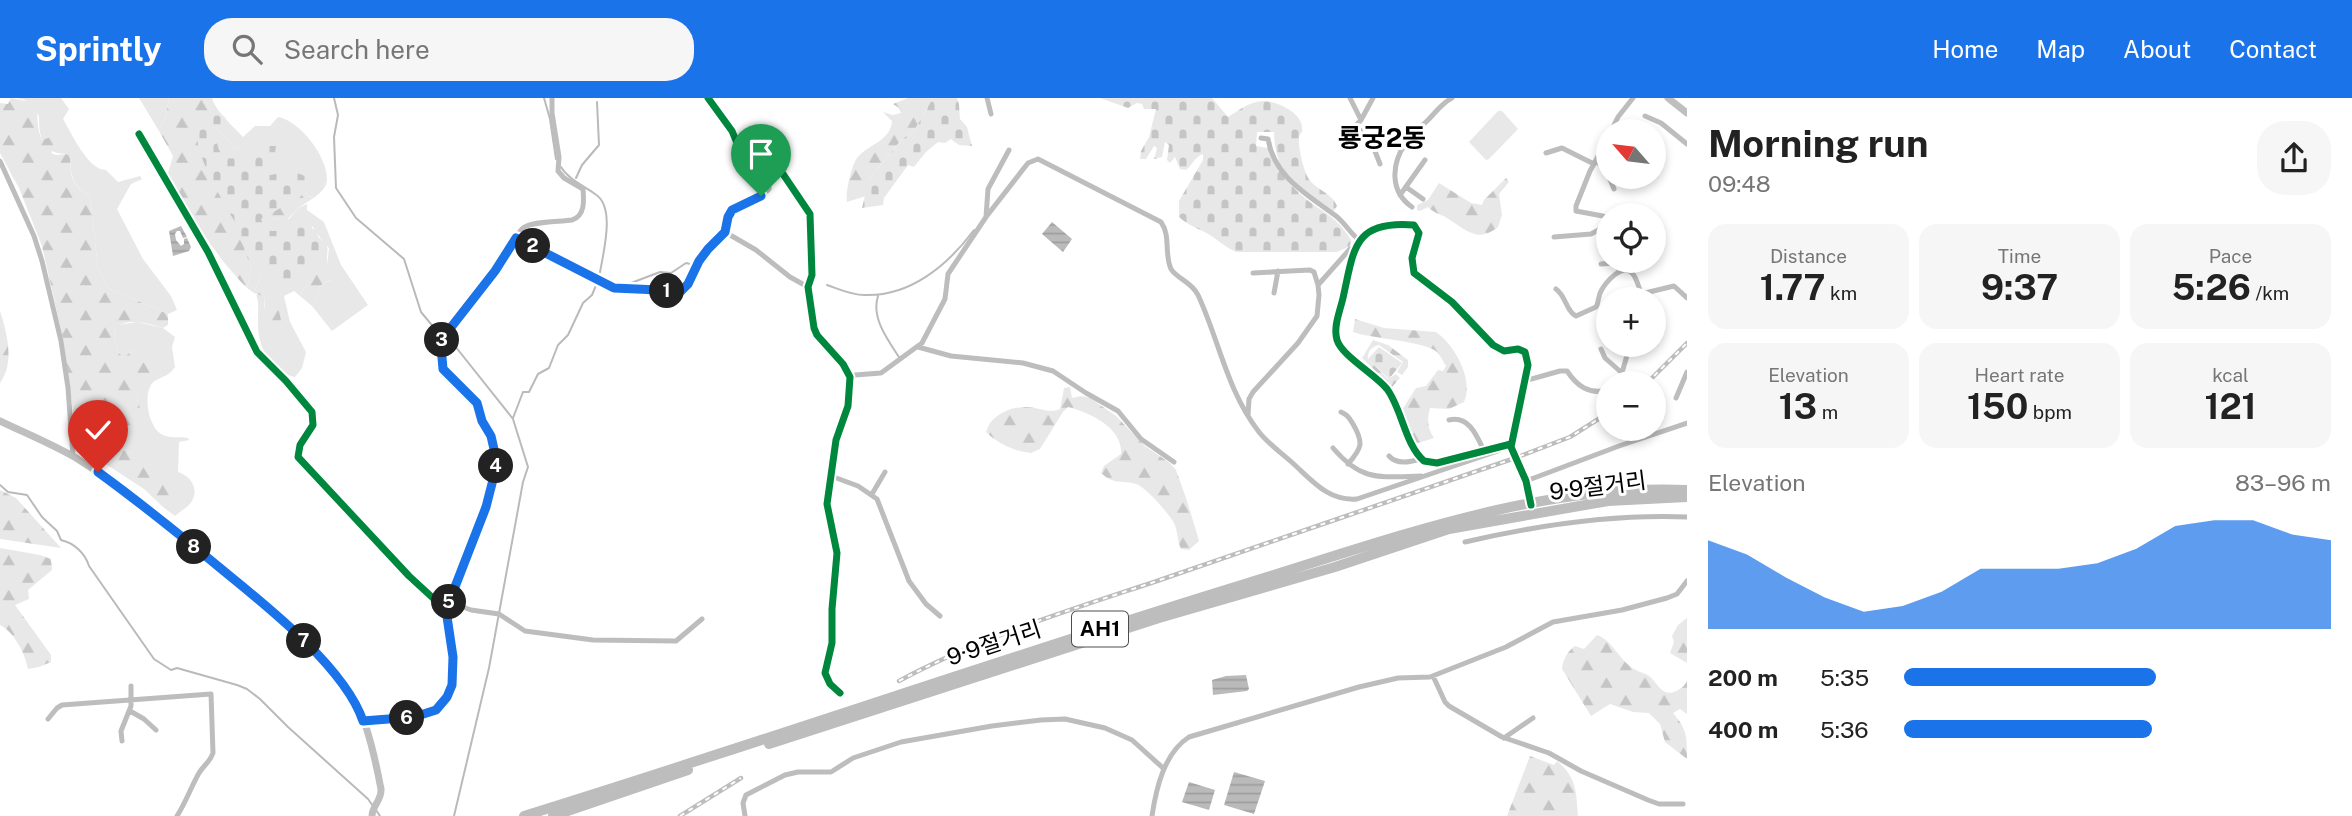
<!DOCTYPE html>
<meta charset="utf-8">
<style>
:root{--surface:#fff;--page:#f6f6f6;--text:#222;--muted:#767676;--accent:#1a73e8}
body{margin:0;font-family:"Public Sans","Noto Sans KR",sans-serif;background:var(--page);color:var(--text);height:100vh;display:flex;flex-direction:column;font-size:26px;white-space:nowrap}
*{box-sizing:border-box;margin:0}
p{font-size:23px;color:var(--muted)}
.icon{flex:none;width:38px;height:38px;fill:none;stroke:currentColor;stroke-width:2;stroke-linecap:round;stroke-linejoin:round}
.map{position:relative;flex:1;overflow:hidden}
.side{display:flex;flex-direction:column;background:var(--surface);width:665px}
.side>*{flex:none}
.needle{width:46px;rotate:298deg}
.controls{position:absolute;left:1596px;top:21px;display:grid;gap:14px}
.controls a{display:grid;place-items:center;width:70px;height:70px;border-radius:50%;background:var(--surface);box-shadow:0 4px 10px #0003;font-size:35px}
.pin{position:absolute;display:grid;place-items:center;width:60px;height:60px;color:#fff;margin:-72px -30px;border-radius:50% 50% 50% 0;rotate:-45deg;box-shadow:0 0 7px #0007}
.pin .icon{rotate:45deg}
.km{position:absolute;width:35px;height:35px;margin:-18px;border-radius:50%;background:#222;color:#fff;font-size:19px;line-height:35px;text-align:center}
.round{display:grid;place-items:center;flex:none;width:74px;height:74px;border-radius:28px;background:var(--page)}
.overview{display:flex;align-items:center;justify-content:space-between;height:119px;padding:0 21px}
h1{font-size:38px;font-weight:700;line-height:52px}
.figures{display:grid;grid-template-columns:repeat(3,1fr);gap:10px;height:119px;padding:7px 21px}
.figures div{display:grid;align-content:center;border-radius:18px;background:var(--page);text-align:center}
.figures b{font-size:35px;font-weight:700}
.figures small{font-size:19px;font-weight:400}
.figures p{font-size:19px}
.chart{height:196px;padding:14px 21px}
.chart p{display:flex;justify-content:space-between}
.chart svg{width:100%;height:126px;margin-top:7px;fill:var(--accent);opacity:.7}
ul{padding:0 21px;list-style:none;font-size:23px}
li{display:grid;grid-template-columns:112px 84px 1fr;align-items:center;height:52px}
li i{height:18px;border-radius:9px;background:var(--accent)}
header{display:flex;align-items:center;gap:42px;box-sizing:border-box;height:98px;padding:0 35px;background:var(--accent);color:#fff}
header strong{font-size:33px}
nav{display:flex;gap:38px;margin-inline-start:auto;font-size:24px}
.search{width:490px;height:63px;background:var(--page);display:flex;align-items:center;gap:18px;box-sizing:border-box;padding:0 24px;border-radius:28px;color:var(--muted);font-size:26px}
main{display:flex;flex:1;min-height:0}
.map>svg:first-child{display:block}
.grass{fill:#e8e8e8}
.forest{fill:url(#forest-firs)}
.cemetery{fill:url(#cemetery-stones)}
.water{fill:url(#water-rules)}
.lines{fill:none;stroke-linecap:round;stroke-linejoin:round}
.stream{stroke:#bababa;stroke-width:2}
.canal{stroke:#bababa;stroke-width:5}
.street{stroke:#bdbdbd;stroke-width:5}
.secondary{stroke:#bfbfbf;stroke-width:7}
.highway{stroke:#bdbdbd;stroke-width:10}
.rail-casing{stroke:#bdbdbd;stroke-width:4.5}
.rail{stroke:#fff;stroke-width:2;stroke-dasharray:5;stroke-linecap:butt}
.cycleway-casing{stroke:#fff;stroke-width:11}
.cycleway{stroke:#00873e;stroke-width:7}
.route-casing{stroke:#fff;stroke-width:14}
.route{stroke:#1a73e8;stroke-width:9}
.labels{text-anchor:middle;stroke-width:6;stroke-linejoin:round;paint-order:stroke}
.shield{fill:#fff;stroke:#4c4c4c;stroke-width:2}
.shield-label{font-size:21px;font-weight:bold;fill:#000}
.street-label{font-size:23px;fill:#000;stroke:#fff}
.quarter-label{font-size:26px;font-weight:bold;fill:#000;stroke:#fff}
</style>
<header>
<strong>Sprintly</strong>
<div class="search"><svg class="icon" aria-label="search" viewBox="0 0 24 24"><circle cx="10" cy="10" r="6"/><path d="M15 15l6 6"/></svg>Search here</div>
<nav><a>Home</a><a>Map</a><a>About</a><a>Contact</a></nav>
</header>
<main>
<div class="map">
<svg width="1687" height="718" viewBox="0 0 1687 718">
<defs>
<pattern id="forest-firs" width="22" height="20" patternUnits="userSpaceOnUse" patternTransform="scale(1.75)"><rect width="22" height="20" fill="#e8e8e8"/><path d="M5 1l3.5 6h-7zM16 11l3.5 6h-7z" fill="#c5c5c5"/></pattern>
<pattern id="cemetery-stones" width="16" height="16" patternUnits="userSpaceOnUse" patternTransform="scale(1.75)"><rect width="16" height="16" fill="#e8e8e8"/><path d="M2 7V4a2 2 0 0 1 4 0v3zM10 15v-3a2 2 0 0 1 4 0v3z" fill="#c5c5c5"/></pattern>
<pattern id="water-rules" width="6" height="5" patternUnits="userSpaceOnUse" patternTransform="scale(1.75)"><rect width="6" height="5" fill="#bababa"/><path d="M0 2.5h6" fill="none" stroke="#9e9e9e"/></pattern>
</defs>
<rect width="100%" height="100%" fill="#fff"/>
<path class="grass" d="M17,0h44l8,11 -6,10c9,15 25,51 43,51l12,12 22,-6 2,3 -11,5 -14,25 26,50 28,37 6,14 -9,4 -60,-26 -10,-20 -8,-72c-19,-12 -19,-19 -20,-42 -27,1 -31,-14 -31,-38l-14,-16z
M139,0h30l-3,17 -7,16z
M205,0h7c4,14 21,28 31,39l12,-11h15l8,-9c22,4 49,39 49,62 0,8 -6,13 -12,18l-8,-1 -1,-16 -48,-2 -11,-34 -11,5 -19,-20z
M1498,13h4l16,18 -29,30 -3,1 -17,-18z
M307,106v6l17,12 17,43 27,40 -36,26 -20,-25c10,-12 0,-20 20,-26l-5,-15 2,-17c-9,-8 -10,-14 -17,-22l-3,53 -9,17 -6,-5 -10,5 6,26 16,30 -4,16 -7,9c-7,-1 -13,-5 -19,-10 -15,-14 -19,-30 -18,-51 0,-8 1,-14 -2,-21l6,-1 3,3 -1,8 5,23 -7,-55 -8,20 -7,-5 8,-37 15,-31 8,-2 11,1 9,-11z
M137,224l26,6 12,9 -3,10 3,20c-7,12 -20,9 -25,20 -6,13 -1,39 11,47 8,5 19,2 27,4l1,2 -10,2 -1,30c14,4 23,20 11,33 -4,4 -10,7 -14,11l-12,-9h12l2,-24 -28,-10 -16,-19 -10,-3 1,-6 20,-22 -7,-24 8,-17 10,-32h-20l-12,7 -6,-6 -3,-22 4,-4z"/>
<path class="forest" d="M11,0l24,5c4,12 1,26 7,37l15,-5 2,7 -8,11 5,2 14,-1c1,23 0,30 20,42l8,72 10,20 60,26v11l-5,3c-15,-4 -37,-12 -49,2l3,21 6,6 12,-7 20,-1 2,13 -20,37 8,24 -11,13 1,4 -10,5 -2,5 10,4 9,-7 5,8 -2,12 4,6 28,9 1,15 -3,10h-12l-19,-18 -66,-43 -15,-107 -21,-93 -23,-58 -19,-35v-50l8,1z
M169,0h36l12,31 19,20 11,-5 19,3 -9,23 1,8 48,2 1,16 8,1 -17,11 -13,14 -7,-4 -8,2 -2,14 -13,17 -8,37c-33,-33 -57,-74 -79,-115l5,-17 -14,-25 7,-16z
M908,0h25l-19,33 -12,8 -33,40 -3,17 -19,6c-2,-9 5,-38 10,-44 10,-13 34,-17 35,-37l-9,-9 10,3 8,-2 -2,-5 -6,-4z
M1506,80l3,4 -10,12 3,21 -4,12c-21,17 -33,2 -51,-9 -7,-4 -15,-6 -19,-11l-8,4 -3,-1v-5l11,-5 11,-17 32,20 11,2 2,-5z
M307,127l10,6 2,8c13,6 7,13 8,24 1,6 4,11 5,17 -20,5 -10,15 -20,26l-12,-10 9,-17 -4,-48z
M262,175c12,15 16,33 20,52l-6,9c-12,-10 -12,-22 -11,-37l-11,-4z
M0,213c7,22 15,51 0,72z
M1355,221l29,9 52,4c19,13 38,48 28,70l-15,7 -19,-1c-3,11 -3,20 4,30l-19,6 -15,-31 16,-25 10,-2 12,-16 5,1 3,-5c-3,-4 -5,-10 -9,-14 -12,-11 -64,-13 -84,-20z
M1373,242l15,5 20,15v7l-6,8 -5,-3 6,-10 -24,-17c-7,1 -12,7 -11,14l20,20 8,-5 4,4 -8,9 -30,-29z
M1070,289l2,11 9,-2 9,2 26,18 29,30 25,17 6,7 10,28 12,39 1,4 -10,9 -8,-1c-4,-9 -3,-18 -7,-26 -5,-9 -28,-36 -38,-39 -15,-4 -22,1 -35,-11l3,-7 17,-12c2,-26 -30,-41 -53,-47l-5,5 -23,37 -9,4c-15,-1 -34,-10 -45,-21 5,-17 23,-25 40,-25 12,0 23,7 34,2l4,-21z
M0,392l16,8 45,50 -61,-9z
M0,450l40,7 11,4 1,11 -24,20 1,9 -14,6 36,50v7l-12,5 -11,2c-3,-16 -14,-37 -28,-44z
M1687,520v45l-17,-10 4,-11 -2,-6 6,-11z
M1597,537c16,6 22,25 37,34 5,3 10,4 15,7 9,7 13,22 27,15 6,-3 9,-5 11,-11v34l-7,-5 -7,4c14,16 14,23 14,46l-22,-17 -5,-18 -11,-11 -16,-1 -23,-8 -19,12 -29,-47c1,-10 5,-17 13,-23l9,3z
M1530,658l24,9 3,-4c20,17 19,30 21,55h-71z"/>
<path class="cemetery" d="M933,0h24l2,6 1,15 7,8 5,19 -13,-1 -8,-6 -6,4 -7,-1 -12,10 -12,15 -6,-2 -24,33 -1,7 -21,3 7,-29 33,-40 12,-8z
M1100,0h112l16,19c10,-6 22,-16 35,-16 13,0 38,11 39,26 1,9 -1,2 -3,11 -1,9 4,29 8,38 7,14 25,16 30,30l-4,6c-34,-23 -58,-35 -59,-80h-17l-1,14 12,2c7,17 17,32 31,45 20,19 36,20 52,47l-1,6 -13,6h-101c-9,-4 -17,-11 -26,-17 -10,-6 -23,-10 -31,-18v-16l24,-41v-6c-7,2 -11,11 -17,16l-6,-1 -5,-12 -5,6 -3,-3 2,-15 -4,-3 -3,15 -8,2 3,-11 -3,-2 -8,13h-6l1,-8 8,-14 7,-28h-12l-2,-5 -5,-1 -9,5z
M217,14l9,6 -11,18 4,14 7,8c23,3 27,-13 50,-12l-2,13 -12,10 -4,8c19,-2 36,-10 51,2l1,8 -10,10 -39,22 4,11c31,6 36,-18 61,16 -9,21 -27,48 -53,29 -9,-6 -12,-8 -23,-12 -7,-13 -8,-29 -15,-41 -11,-20 -68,-107 -18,-110z
M1379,249l23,16 -13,16 -21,-20z"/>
<path class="water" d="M1052,124l20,17 -9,13 -21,-18z
M181,128l6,11 -4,1 -3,-7h-3l-2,3 1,6 5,6 3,-2v-5l3,-1 4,9 -2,4 -16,5 -4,-25z
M1246,577l3,14 -2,2 -34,4 -1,-15 14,-4z
M1234,674l31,9 -11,33 -30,-9z
M1189,684l26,8 -6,20 -27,-8z"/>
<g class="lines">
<path class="stream" d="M334,0l4,17 -4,22 2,51 20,30 48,41 17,53 19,23 11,6 62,78 15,48 -5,15 -34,186 -35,148
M544,0l6,21 6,40
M561,69c7,12 23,19 34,27 22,13 7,63 4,84
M576,80l6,-13 17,-20 -2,-43
M604,182l10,3h17l29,-11 11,1 15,-10 8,2
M827,187c12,4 24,10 37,10 46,2 84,-30 110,-65
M878,198c-7,21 9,43 21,61
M513,320l10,-26h6l9,-18 11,-6 9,-23 10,-10 15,-32 9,-8 5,-12
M0,387l8,7 19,3 15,22 15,14 4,9c13,3 24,13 28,26l65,93 17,11 6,-2 7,2 53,15 10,4 13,10 28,28 80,72 5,7
M376,712l4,6"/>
<path class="canal" d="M1465,444c73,-17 147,-28 222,-25"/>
<path class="street" d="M708,0l24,33 10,24 41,19 27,40 2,61 -4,12 6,41 3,7 26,29 7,13 -2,29 -12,34 -9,64 10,49 -5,56v34l-7,30 5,11 10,9
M987,0l4,16
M1350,0l11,22
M1645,18l16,7 26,21
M1356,28l15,15 9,23
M1611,33l7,-14 15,-19
M139,36l69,118 49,100 29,29 26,31 1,13 -13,20 -2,12 111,119 37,34c1,16 6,33 7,49 4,63 -42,60 -90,62
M1345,39l16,-17 12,-22
M1261,40l7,1c6,38 40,56 68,77 9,7 14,17 23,24
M1608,40l-18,33 -14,35v5l32,6
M1546,55l16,-5 32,16
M744,60c8,12 26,15 25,31l-4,4c-21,12 -36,10 -40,39l31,18 34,27 18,10
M1596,62l12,14
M0,63l34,75 8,25 19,80 7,47 5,68
M1609,79l5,12
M1406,89l17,12
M1400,97l25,-35
M1412,109c-22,-15 -21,-42 -7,-63 6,-9 15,-16 23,-24 7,-7 14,-17 24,-22
M1620,117l9,-3 6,3
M986,119l42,-54 10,-4 123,63c10,14 3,32 10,47 6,10 20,12 27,26 21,45 29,96 61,137 11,14 26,23 39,36 18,17 33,33 59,31l141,-48
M1554,139l37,-3 17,-9
M516,140l98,50 63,3 8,-3 14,-27 26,-29
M1601,166l12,-1 8,8
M1318,187l32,-36 6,-2
M1556,191c10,7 10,22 20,27l20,-9c3,-5 2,-11 5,-16 5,-9 21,-28 31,-18 5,5 7,15 9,21l33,-8 13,12
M1274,195l4,-22
M918,249l33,9 72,7 30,8 33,22 32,18 23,28 33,23
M1601,251l4,9 17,15
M850,279l5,-2 26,-2 41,-30 23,-44 3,-25 38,-57 2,-28 21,-39
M1524,283l36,-10h7c10,15 22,24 41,19
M1619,285l11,-38
M1676,300l11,-26
M1341,314c7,3 8,6 12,12 11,19 9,24 -5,40
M1248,317l1,-16 4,-7 45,-49 19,-27 2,-21 -1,-10 -4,-13 -4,-2 -57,3
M1449,322c20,-5 28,16 35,31
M1511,346l-74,19 -13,-2c-19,-16 -22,-52 -37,-72 -12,-15 -45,-33 -50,-49 -4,-13 3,-29 6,-42 11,-49 10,-78 71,-73l5,8 -7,25 2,15 38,29 41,43 11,6 14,-2 7,3 3,13 -17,82 15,34 5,24
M1333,350c29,34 46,29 88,28
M1389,358c8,9 21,6 32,3
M831,378l27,10 19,13 32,82 17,23 14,12
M1526,383l93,-35 68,-23
M872,396l13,-22
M449,504l22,8 28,4 26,17 68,9 83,1 26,-22
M446,512l40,-103 10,-39 -2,-21 -3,-11 -9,-15 -5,-18 -34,-34 -2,-23 4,-11 69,-91c2,-5 4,-12 8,-15 7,-8 38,-7 50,-9 13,-4 12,-19 11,-31l-19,-11 -6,-7 1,-14 -7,-44v-15
M1433,578l12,26 4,4 53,31 47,16 32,18 67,29 11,4h24
M130,613l14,8 12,11
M48,621l9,-11 5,-3 149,-11 2,59c-3,9 -10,13 -14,20 -8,14 -13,29 -22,43
M1504,640l29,-20
M122,643l-1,-10 10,-25v-20
M745,718l-2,-13 3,-8 39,-20 13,-3h33l22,-14 48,-16 91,-16 49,-6 24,-1 40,9 27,12 31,28
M1152,718c4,-27 12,-63 37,-79l170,-50 39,-9 32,-1 76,-30 47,-25 69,-12 45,-12 10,-4 10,-13"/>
<path class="secondary" d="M1668,0l19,15
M0,323c25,12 52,23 76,37 50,31 95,69 140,107 47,38 113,89 142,143 10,18 19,60 23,81 1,11 -9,17 -9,27"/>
<path class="highway" d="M769,646l390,-126 176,-51 114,-38 159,-28 79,-4
M524,718c242,-75 482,-159 724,-233 140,-43 292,-100 439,-93
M553,718l135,-46"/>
<defs>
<path id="rail" d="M1647,285l40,-40
M899,583c82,-44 171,-71 258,-100 119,-41 239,-82 358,-123l55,-21 38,-24
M680,718l61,-38"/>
</defs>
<use href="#rail" class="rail-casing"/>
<use href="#rail" class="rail"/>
<defs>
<path id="cycleway" d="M708,0l24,33 10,24 41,19 27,40 2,61 -4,12 6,41 3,7 26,29 7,13 -2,29 -12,34 -9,64 10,49 -5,56v34l-7,30 5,11 10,9
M139,36l69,118 49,100 29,29 26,31 1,13 -13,20 -2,12 111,119 37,34c1,16 6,33 7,49 4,63 -42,60 -90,62
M1511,346l-74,19 -13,-2c-19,-16 -22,-52 -37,-72 -12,-15 -45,-33 -50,-49 -4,-13 3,-29 6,-42 11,-49 10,-78 71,-73l5,8 -7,25 2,15 38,29 41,43 11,6 14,-2 7,3 3,13 -17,82 15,34 5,24"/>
</defs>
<use href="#cycleway" class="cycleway-casing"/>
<use href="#cycleway" class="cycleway"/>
</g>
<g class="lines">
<defs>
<path id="route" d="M98,374c44,32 86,66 127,100 43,35 120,96 138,149l51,-4 22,-7 11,-13 5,-12 1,-28 -7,-47 40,-103 10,-39v-10l-5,-22 -9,-15 -5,-18 -34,-34 -2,-23 4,-11 50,-64 21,-33 98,50 67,3 7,-7 11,-23 9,-12 17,-17 3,-15 4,-7 29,-14"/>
</defs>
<use href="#route" class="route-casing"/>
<use href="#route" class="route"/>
</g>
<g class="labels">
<rect class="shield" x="1072" y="513.5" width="56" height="35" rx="5"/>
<g class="shield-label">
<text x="1100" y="538">AH1</text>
</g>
<g class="street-label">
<text transform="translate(1598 388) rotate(-7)" y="8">9·9절거리</text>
<text transform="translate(994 545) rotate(-18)" y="8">9·9절거리</text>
</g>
<g class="quarter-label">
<text x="1382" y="49">룡궁2동</text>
</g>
</g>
</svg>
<div class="controls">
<a><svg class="needle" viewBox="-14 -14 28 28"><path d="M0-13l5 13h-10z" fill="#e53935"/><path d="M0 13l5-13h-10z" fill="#767676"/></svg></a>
<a><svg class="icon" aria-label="locate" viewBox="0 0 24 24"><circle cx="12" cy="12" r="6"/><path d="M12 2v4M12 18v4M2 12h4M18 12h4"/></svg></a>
<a>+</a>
<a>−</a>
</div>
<div class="pin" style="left:761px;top:98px;background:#1e9e55"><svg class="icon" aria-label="arrive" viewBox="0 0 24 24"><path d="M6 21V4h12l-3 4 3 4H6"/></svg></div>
<div class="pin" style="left:98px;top:374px;background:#d93025"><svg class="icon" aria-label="check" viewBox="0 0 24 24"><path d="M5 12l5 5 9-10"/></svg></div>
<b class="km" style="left:667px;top:193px">1</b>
<b class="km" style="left:533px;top:148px">2</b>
<b class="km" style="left:442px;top:242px">3</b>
<b class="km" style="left:496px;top:368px">4</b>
<b class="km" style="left:449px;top:504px">5</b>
<b class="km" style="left:407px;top:620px">6</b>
<b class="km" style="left:304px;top:543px">7</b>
<b class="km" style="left:194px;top:449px">8</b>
</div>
<section class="side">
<div class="overview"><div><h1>Morning run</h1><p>09:48</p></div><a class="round"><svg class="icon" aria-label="share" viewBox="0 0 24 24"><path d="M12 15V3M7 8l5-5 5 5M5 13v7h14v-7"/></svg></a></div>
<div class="figures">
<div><p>Distance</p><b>1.77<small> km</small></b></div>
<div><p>Time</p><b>9:37</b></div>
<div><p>Pace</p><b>5:26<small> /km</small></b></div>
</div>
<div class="figures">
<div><p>Elevation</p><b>13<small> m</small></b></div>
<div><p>Heart rate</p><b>150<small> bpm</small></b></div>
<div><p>kcal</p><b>121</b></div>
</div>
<div class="chart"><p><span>Elevation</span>83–96 m</p>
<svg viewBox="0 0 160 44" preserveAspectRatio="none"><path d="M0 44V13L10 18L20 26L30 33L40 38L50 36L60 31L70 23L80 23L90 23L100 21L110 16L120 8L130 6L140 6L150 11L160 13V44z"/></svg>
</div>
<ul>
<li><b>200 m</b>5:35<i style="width:59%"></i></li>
<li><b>400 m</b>5:36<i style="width:58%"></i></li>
</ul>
</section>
</main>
